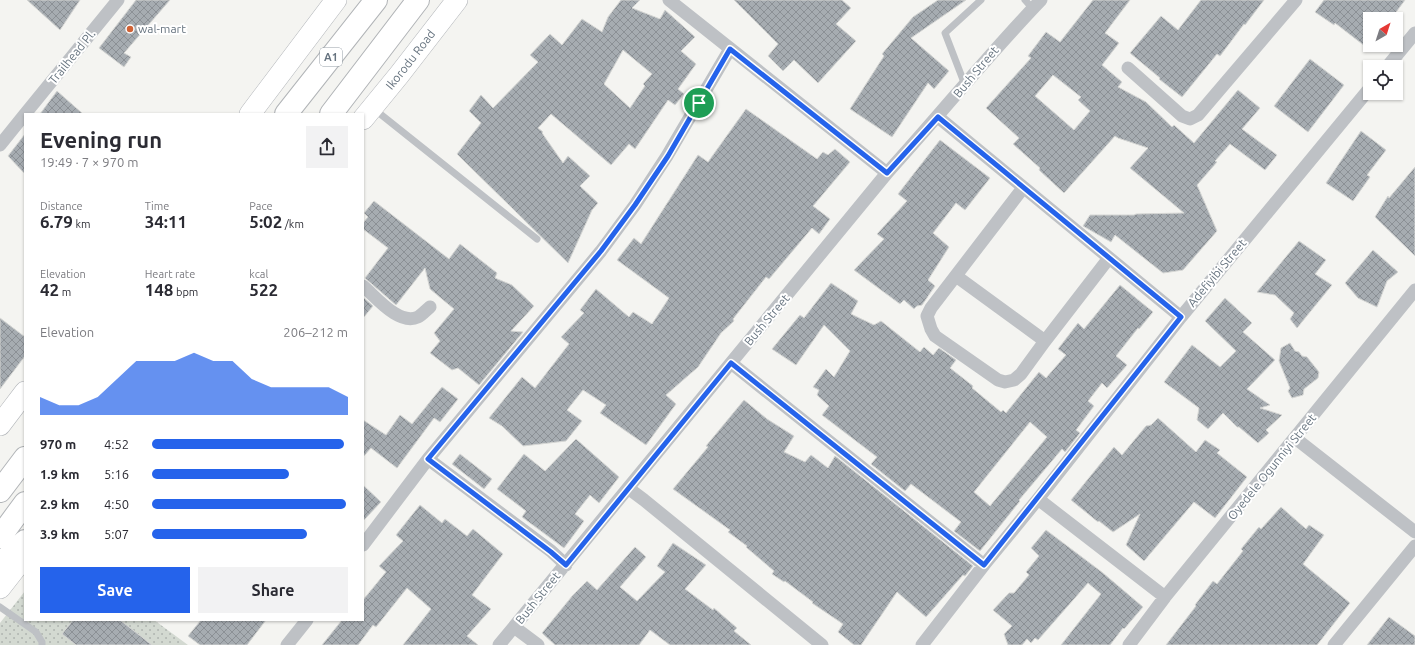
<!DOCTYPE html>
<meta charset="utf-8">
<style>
:root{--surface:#fff;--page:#f2f2f3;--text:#2b2b33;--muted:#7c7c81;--accent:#2563eb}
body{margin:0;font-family:Ubuntu,sans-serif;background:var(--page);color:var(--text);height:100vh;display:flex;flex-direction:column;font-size:15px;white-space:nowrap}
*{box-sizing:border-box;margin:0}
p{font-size:13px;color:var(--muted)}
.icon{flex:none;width:22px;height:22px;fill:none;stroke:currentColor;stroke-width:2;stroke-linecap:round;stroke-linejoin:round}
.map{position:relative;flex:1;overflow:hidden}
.drawer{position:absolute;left:24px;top:113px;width:340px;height:508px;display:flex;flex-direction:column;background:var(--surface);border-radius:0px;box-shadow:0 1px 3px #0004}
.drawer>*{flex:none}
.needle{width:26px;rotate:39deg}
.fabs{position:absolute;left:1363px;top:12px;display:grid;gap:8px}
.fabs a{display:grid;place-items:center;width:40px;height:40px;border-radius:0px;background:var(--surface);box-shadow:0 1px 3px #0004;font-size:20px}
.pin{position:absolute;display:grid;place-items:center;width:34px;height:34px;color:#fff;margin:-17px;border:2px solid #fff;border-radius:50%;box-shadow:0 1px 4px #0007}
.round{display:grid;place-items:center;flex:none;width:42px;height:42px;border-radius:0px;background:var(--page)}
.summary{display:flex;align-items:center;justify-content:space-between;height:68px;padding:0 16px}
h1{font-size:22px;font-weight:700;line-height:30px}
.metrics{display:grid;grid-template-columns:repeat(3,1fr);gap:6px;height:68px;padding:4px 16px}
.metrics div{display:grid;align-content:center}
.metrics b{font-size:17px;font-weight:700}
.metrics small{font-size:11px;font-weight:400}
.metrics p{font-size:11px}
.chart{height:112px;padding:8px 16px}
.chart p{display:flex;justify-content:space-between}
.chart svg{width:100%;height:72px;margin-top:4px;fill:var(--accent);opacity:.7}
.action{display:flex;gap:8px;margin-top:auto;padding:8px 16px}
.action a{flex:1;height:46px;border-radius:0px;background:var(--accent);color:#fff;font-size:16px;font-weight:700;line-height:46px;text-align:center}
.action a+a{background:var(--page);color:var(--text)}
ul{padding:0 16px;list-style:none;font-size:13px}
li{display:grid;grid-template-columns:64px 48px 1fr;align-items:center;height:30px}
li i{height:10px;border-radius:5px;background:var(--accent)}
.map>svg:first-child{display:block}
.grass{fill:url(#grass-dots)}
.building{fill:url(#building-cross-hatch);stroke:#d5d6d4;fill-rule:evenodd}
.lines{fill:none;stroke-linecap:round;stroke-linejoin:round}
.primary-casing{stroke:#b2b5b9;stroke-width:22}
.highway-casing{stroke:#b1b4b7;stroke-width:24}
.lane{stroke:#bec1c5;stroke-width:7}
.street{stroke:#bec1c5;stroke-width:13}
.primary{stroke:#fff;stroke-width:21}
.highway{stroke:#fff;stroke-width:22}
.route-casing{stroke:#fff;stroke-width:8}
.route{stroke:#2563eb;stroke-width:5}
.poi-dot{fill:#d06235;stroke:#fff;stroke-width:1.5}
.labels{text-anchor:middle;stroke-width:4;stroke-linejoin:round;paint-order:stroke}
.shield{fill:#fff;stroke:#949da5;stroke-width:1}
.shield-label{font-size:11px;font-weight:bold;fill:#66737f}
.poi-label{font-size:12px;fill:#66737f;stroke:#fff;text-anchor:start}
.street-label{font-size:12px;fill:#66737f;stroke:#fff}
</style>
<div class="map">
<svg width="1415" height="645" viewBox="0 0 1415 645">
<defs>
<pattern id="grass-dots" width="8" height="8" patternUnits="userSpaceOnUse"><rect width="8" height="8" fill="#d3d9d1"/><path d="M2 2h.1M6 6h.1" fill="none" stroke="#afb4af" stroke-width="1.8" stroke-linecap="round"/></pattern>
<pattern id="building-cross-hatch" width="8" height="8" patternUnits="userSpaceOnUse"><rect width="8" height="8" fill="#a6acb1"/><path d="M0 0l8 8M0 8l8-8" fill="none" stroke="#8b9095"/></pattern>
</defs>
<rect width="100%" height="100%" fill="#f4f4f1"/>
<path class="grass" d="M25,591v29h129l34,25h-188v-22z"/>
<path class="building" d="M27,0h53l-20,30z
M136,0h34l-46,53 7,4 -7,10 -25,-19z
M621,0h19l-8,8 28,11 5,-9 30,27 -14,14 15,13 -18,25 6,5 -9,11 -7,-5 -33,49 -6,-5 -18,21 -60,-51 -13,14 5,4 -1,1 21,30 5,-7 22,20 -10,10 18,17 -6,7 -24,53 -111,-109 24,-31 -12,-12 12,-16 12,13 45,-46 -8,-7 20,-21 12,11 20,-26 20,13 6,-15zM623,50l29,24 -9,10 2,2 -15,22 -26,-24z
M734,0h108l9,8 -15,16 20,17 -38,42 -24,-23 -11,11 -15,-15 10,-12z
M938,0h28l-55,38 38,33 -15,18 -6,-6 -36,54 -42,-28 34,-53 -2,-2 31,-37z
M1093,0h37l-25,33 14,10 -17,22 20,17 -4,5 28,15 26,25 2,-2 20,18 44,-53 22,18 -18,21 35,26 -12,15 -35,-26 -15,17 2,1 -20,23 20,46 -34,39 -20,3 -48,-38 -4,7 -28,-16 7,-11h44l2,-1 48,-1 -54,-45 18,-20 -30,-10 -3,-2 -51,57 -25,-23 1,-2 -27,-24 6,-6 -33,-30 45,-50 -3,-2 18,-24 14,10zM1053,75l28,22 -3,3 12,11 -16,19 -39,-34z
M1201,0h63l-19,25 -1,-1 -24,32 -3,-2 -35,43 -23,-18 1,-1 -30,-25 31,-37 17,14z
M1324,0h81l-14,19h-21v31l-35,-27 -1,2 -19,-13z
M1310,59l34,26 -36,47 -34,-26z
M57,91l26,23h-43z
M746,109l71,50 6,-7 5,3 7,-6 15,13 -37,44 17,13 -11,15 -7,-6 -43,51 -3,-2 -33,42 1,2 -13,12 -23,34 -32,28 10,9 -30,41 -46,-32 6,-8 -23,-15 -16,20 15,11 -16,20 -43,5 -21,-20 -13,-8 33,-41 13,11 34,-44 -8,-7 23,-24 -4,-3 16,-21 33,28 4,-5 19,12 17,-26 -52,-38 17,-22 7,6 57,-89 10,7z
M1361,131l25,19 -19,25 3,2 -17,24 -27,-18z
M25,134v40l-17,-18z
M940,140l50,38 -25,32 -9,-7 -23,30 16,14 -21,33 7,6 -13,19 -5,1 -3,3 -10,-9 -4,4 -46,-34 30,-31 -7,-5 30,-33 -9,-7z
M1415,167v89l-40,-39 13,-21 1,2z
M374,201l75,58 11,-15 37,29 -2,5 17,7 22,21 -23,25 12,1 -44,53 -21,-17 -6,2 -22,-17 10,-12 -6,-8 20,-24 -24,-20 -5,-21 -29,37 -31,-27 23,-30 -25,-19v-6l5,-6 -4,-4z
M1299,241l27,19 -11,14 17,11 -35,43 -7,-9 4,-6 -19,-18 -18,-3z
M1373,250l25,22 -11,9 -10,26 -19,-9 -13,-15z
M831,283l27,18 -7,13 23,11 7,-4 39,31 4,-5 9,8 6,-7 17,12 -6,8 23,18 -1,2 29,24 2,-2 3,3 33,-41 7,6 20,-23 -8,-6 20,-26 6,6 36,-44 33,27 -14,17 -1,-1 -22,28 11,9 -20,23 -5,-5 -14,18 6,5 -18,24 4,3 -15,19 -3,-3 -43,51 1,1 -40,50 -26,-20 7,-9 -50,-38 -6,7 -34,-27 6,-7 -55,-42 7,-9 -12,-11 2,-5 -6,-3 13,-18 8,8 16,-26 -26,-26 -28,40 -24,-16 28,-34 4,3zM1030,422l17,15 -57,69 -16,-14z
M363,297l10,9 -10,12z
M1225,298l27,25 -9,9 32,28 -28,29 23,16 -10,3 22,7 -16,15 3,3 -11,10 -19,-16h-2l-14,-14 -15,16 -11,-9 2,-12 -35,-26 28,-37 28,22 16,-16 -31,-30z
M0,318l25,19v19l-25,33z
M1290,343l5,8 4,1 3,4 5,1 12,15 -1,6 -14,11 -1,6 -11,3 -4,-7 2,-3 -11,-27 2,-13z
M442,387l16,12 -18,23 -6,-4 -37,50 -26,-20 -8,9v-37l23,15 14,-20 12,9z
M744,400l23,19 27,17 -10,16 21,10 6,-7 17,13 7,-12 138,110 -8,10 -2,-1 -37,42 -29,-25 -36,53h-7l-16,-13 5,-8 -31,-21 1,-1 -28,-21 -1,1 -12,-8 2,-3 -28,-24 1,-1 -19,-14 2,-2 -57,-41 35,-42 -2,-1z
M1158,418l38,34 9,-12 15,10 -3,3 30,24 -32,41 -21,-16 -50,59 -18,-16 14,-31 -27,18 -14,-11 -1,1 -27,-22 43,-53 8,8 24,-29 5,-1z
M576,439l43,38 -20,26 -9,-8 -15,19 9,7 -20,27 -42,-31 4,-6 -29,-22 27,-35 21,17z
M460,454l32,25 -8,10 -32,-25z
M363,485l18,17 -18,19z
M420,505l22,18 3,-4 22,17 6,-7 30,25 -31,41 19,14 -24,27 11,9h-75l28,-36 -24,-21 -31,39 -3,-2 -15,20h-36l20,-25h21v-20l23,-28 -7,-6 24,-25 -7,-6z
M1281,507l25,22 3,-4 15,10 -21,29 47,39 -33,42h-151l30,-39 -1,-1 18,-24 4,3 26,-33 -2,-2 18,-22 2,2z
M1046,530l57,43 40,34 -19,22 -1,-1 -13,17h-49l40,-51 -13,-11 -50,57 -3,-2 -4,5 -4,-4 -5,6h-14l-4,-11 8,-8 -19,-16 16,-17h5l15,-18 -3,-3 13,-16 -8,-8z
M673,543l33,22 -21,24 28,21 1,-2 23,20 -3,3 17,14h-81l-20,-15 -11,15h-84l-13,-12 31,-38 14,-14 10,9 38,-43 11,10 -26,30 17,14 28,-29 -8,-6z
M1389,617l26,19v9h-48z
M73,620h47l32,25h-76l-14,-11z
M201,620h65l-19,25h-47l-12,-9z"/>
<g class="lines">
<defs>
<g id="primary">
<path d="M250,114l86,-114"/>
<path id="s1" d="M363,119l36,-44 58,-75"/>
<path d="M0,425l25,-33"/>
<path d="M0,588l25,-32"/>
</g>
<path id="highway" d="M286,114l90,-114
M331,114l87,-114
M0,491l25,-33
M0,537l25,-34
M0,564l25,-23"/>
</defs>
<use href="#primary" class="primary-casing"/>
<use href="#highway" class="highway-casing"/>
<path class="lane" d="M1025,0l8,9
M965,85l-20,-52 36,-33
M374,109l163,130
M0,607l36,25 6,10v3"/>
<path class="street" d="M669,0l218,173
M1387,67l28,-34
M1128,68l54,48 8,3 8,-4 98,-115
M25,114l93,-114
M938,117l243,200
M0,145l25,-31
M1023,188l-92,120 -4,8 4,13 4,7 63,44 7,2 9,-2 7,-6 24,-33 64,-83
M956,276l89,65
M363,286c13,11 36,40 55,31 4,-2 8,-7 12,-10
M731,363l253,202
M1295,438l120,94
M428,459l123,92 15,14
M628,488l16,12 178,145
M1038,499l127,98
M363,545l65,-86 173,-208 34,-46 32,-49 63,-107
M514,627l24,18
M287,645l20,-25
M499,645l388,-472c52,-57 101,-118 154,-173
M922,645l62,-80 54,-66 143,-182 189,-229
M1129,645l36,-48 250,-307
M1334,645l81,-99"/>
<use href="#primary" class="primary"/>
<use href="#highway" class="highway"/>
</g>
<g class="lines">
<defs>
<path id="route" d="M730,49l157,124 51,-56 243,200 -197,248 -253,-202 -165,202 -15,-13 -123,-93 173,-208 34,-46 33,-49z"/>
</defs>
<use href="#route" class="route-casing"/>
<use href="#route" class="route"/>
</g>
<circle class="poi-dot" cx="130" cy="29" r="4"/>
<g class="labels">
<rect class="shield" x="320" y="48" width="22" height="18" rx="3"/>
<g class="shield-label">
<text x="331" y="61">A1</text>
</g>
<g class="poi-label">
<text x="138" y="33">wal-mart</text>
</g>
<g class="street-label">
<text transform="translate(72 57) rotate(-51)" y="4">Trailhead Pl.</text>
<text dy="4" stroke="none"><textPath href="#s1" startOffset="76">Ikorodu Road</textPath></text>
<text transform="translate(976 72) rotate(-50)" y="4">Bush Street</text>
<text transform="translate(1217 273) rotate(-50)" y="4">Adefiyibi Street</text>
<text transform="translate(767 320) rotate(-50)" y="4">Bush Street</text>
<text transform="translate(1272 467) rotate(-51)" y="4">Oyedele Ogunniyi Street</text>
<text transform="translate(538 598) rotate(-51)" y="4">Bush Street</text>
</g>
</g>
</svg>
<div class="fabs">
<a><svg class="needle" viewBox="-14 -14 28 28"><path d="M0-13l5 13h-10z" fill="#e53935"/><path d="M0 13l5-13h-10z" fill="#7c7c81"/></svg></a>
<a><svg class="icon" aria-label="locate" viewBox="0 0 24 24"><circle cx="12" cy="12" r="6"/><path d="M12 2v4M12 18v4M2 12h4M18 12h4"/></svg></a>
</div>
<div class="pin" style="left:699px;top:103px;background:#1e9e55"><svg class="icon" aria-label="arrive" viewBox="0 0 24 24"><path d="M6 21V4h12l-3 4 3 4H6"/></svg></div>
<section class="drawer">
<div class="summary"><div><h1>Evening run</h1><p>19:49 · 7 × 970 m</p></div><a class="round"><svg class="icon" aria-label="share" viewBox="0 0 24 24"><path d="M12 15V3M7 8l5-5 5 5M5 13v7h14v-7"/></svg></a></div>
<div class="metrics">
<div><p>Distance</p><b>6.79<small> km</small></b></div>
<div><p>Time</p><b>34:11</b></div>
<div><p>Pace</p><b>5:02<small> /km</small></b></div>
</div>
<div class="metrics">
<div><p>Elevation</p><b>42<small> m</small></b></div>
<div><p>Heart rate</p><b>148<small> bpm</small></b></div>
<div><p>kcal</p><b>522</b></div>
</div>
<div class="chart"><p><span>Elevation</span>206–212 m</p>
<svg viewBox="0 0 160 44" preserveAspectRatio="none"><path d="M0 44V33L10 38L20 38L30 33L40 22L50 11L60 11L70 11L80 6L90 11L100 11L110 22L120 27L130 27L140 27L150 27L160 33V44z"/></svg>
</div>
<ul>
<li><b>970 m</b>4:52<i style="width:98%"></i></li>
<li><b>1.9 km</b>5:16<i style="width:70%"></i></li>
<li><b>2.9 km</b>4:50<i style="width:99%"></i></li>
<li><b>3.9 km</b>5:07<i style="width:79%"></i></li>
</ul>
<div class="action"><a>Save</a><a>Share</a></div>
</section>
</div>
